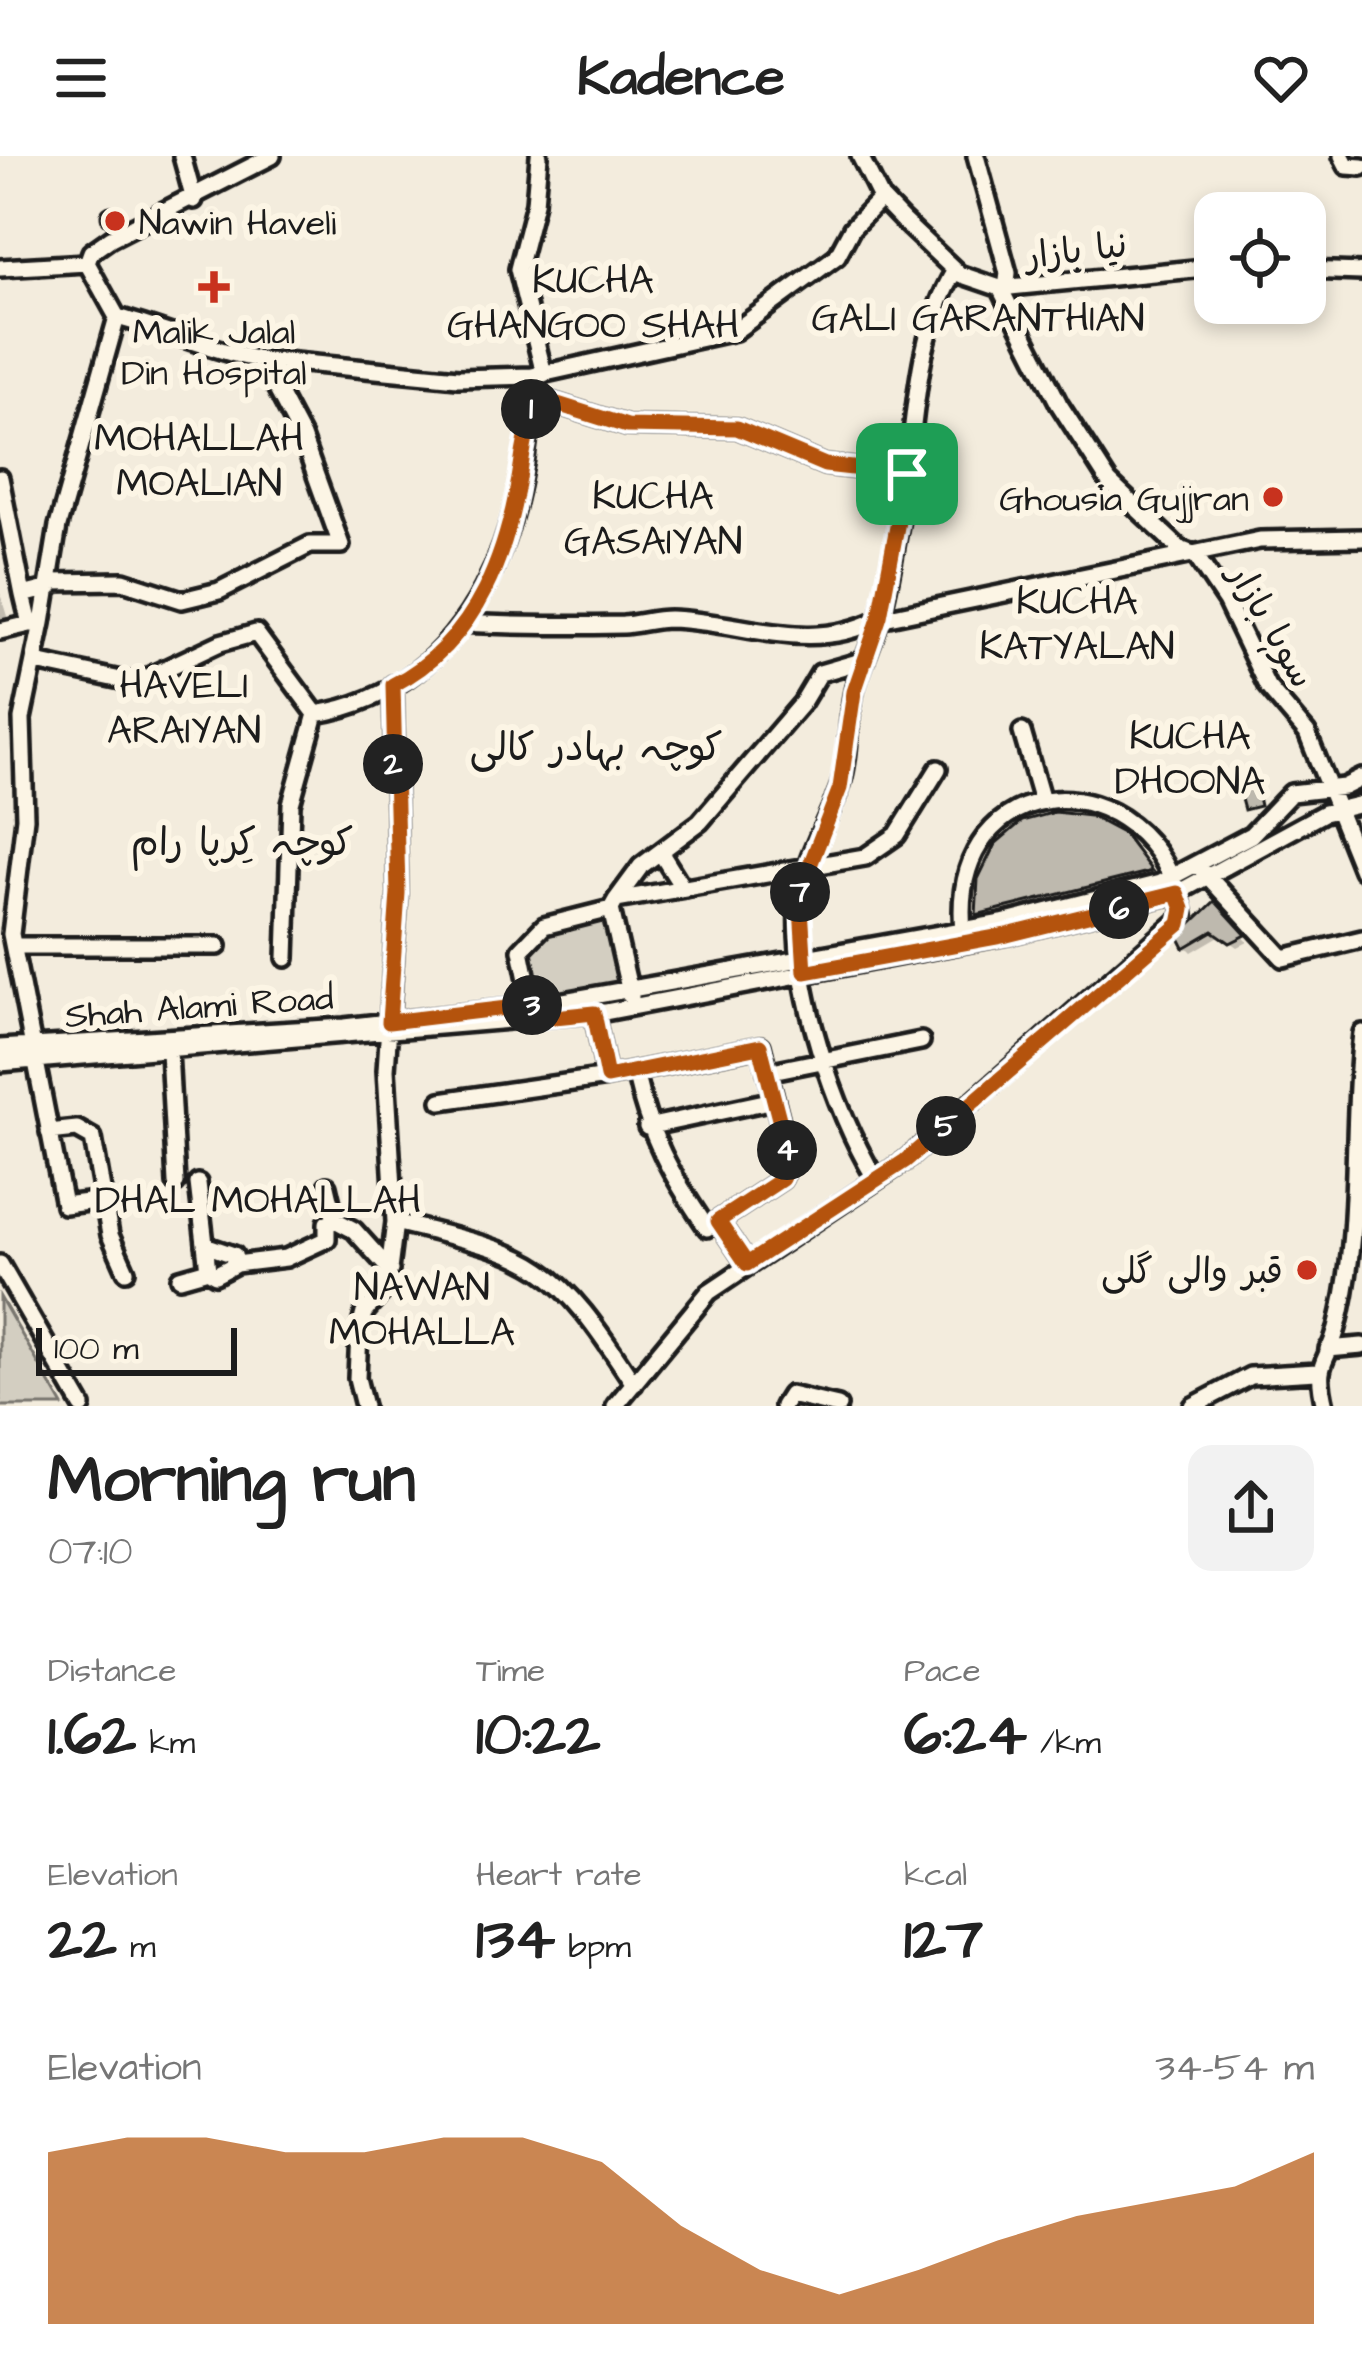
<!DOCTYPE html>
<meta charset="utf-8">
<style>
:root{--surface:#fff;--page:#f2f2f2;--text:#222;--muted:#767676;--accent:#b45309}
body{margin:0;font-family:"Architects Daughter","Playpen Sans Arabic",sans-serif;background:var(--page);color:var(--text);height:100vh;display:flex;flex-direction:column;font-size:45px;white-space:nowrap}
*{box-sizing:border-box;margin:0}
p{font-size:39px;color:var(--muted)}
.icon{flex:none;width:66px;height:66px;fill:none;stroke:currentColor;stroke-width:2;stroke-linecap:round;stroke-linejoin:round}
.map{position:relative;height:1250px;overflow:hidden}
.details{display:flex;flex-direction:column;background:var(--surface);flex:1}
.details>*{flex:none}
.controls{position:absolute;left:1194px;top:36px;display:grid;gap:24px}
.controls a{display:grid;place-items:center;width:132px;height:132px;border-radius:24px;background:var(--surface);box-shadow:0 6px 18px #0003;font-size:60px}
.scale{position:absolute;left:36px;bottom:30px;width:201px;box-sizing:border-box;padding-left:12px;border:6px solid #1c1c1c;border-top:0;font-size:33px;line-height:42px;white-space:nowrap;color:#1c1c1c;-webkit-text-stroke:9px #fcf5e5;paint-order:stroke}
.pin{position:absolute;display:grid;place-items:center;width:102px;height:102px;color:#fff;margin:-51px;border-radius:24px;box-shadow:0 6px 18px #0006}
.km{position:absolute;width:60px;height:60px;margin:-30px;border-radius:50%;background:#222;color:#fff;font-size:33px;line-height:60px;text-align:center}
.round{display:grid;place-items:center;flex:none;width:126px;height:126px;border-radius:24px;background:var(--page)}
.head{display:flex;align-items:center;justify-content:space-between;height:204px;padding:0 48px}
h1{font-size:66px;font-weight:800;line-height:90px}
.metrics{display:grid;grid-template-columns:repeat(3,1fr);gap:18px;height:204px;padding:12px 48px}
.metrics div{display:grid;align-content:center}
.metrics b{font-size:60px;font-weight:800}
.metrics small{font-size:33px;font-weight:400}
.metrics p{font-size:33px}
.chart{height:336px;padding:24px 48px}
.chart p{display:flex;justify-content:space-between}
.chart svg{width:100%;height:216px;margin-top:12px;fill:var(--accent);opacity:.7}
header{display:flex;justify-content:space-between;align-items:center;height:156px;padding:0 48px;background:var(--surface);font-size:54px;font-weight:800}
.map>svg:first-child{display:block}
.green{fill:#d3cec1;stroke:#78756e;stroke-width:3}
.shadow{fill:#0003}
.building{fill:#beb9ae;stroke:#1c1c1c;stroke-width:3}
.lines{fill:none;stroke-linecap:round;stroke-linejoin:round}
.minor-casing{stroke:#1c1c1c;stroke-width:24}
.minor{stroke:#fcf5e5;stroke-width:15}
.route-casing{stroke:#fff;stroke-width:24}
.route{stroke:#b45309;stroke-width:15}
.poi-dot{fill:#c8321e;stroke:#fcf5e5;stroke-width:4.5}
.labels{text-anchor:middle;stroke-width:12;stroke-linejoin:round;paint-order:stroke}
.poi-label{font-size:36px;fill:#1c1c1c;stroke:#fcf5e5;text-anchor:end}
.street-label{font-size:36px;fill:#1c1c1c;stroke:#fcf5e5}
.neighbourhood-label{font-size:39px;fill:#1c1c1c;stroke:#fcf5e5}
</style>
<header><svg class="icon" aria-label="menu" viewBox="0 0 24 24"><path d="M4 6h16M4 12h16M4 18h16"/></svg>Kadence<svg class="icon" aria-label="heart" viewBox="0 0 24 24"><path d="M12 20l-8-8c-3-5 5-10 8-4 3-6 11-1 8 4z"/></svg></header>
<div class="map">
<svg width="1362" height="1250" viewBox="0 0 1362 1250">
<rect width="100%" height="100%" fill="#f3ecdd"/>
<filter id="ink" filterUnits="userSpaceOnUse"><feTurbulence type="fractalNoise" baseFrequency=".00833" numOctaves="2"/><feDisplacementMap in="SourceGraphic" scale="24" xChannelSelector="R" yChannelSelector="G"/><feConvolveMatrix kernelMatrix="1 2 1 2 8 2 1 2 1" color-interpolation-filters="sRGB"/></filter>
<g filter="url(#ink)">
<path class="green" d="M611,753l19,79 -98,17 -11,-55 16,-16z
M0,1141l63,109h-63z"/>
<path class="shadow" d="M112,52l14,13 -14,8 -8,-16z
M0,437l9,30 -9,3z
M1132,691l25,33 -170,42 -8,-8z
M1215,750l33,36 -10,5 -17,-12 -29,17 -6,-6z"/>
<path class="building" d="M101 60a10 10 0 1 1 20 0a10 10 0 1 1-20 0Z
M1255,627l5,23 -16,4 -6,-22z
M1055,656l35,4 34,18 28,37 -176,44 2,-36 17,-35 27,-23z
M1215,745l31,34 -16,8 -17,-12 -29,17 -6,-12z"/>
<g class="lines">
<defs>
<path id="minor" d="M182,0l12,44
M539,0l-4,47 -17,66 26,105
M860,0l21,42 22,23 56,53 41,14 215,-21
M976,0l32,117 -2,15
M1342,0l5,10 15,1
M87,107l4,-11 20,-14 161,-82
M87,107l30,54
M0,112l87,-5
M1305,114l57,2
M1000,132l59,116 50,78 71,67 13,5
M117,161c41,10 133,49 167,44l174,17 74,-2 203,-45 102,-75 15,-28 29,-30
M532,240l95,30 110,2 88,37 82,9
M0,322l23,117
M1196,400l30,45 41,85 40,47 55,137
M51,426l72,-1 59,19 37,-9 91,-46h31l-39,-108 -39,-74
M50,432l-27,7 7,29 12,-1 16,-97 59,-209
M42,467l-20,96 3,99 -14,116 53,271 39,-5
M463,467c54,3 107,3 160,2 15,-1 31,-6 46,-6 75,2 139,36 210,0l381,-79 102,-2
M0,475l30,-7
M36,506l99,21 85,-40 36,-10 60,81
M316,558c161,-26 214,-196 216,-338
M1022,576l20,69
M662,699l20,32
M1202,714l81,88 79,-19
M616,744l25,-34 59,-44 102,-119 18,-30 45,-13
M611,753l5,-9 249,-43 32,-22 41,-66
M16,790h202
M286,802l5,-154 25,-90
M594,857l13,64
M534,858l-13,-64 23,-24 67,-17 20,88
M0,892l344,-21 203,-23 455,-81 158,-40 91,-48 40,-42 53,-6 18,-9
M169,895l7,132
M0,907l605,-51 402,-77 170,-42 147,-80 38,-9
M635,916c14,64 36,103 72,156l11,-7 29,43
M767,916l154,-31
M441,945l166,-24 154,-31 29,115 -8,18 -64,42
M647,971l127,-27
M49,976l28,-3 16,9 17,97 16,36
M875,1022c-41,-69 -81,-187 -77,-268 2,-43 26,-81 41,-120 11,-30 8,-67 15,-99 7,-26 20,-51 27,-77 9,-32 13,-66 20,-99 16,-84 10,-170 54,-245
M335,1064l19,10 36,40
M395,1066c143,35 157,35 239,162
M205,1089l29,10 2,9 -21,11 -7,-5
M0,1108l82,142
M236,1108l50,-6 41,-19v-16l8,-3 -8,-34
M180,1122l28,-8 -10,-87
M1328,1193l34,-3
M364,1250l-7,-28 2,-46 5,-19 23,-27 8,-64 -9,-152 12,-177 -5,-208
M615,1250l94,-114 196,-131 279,-246c-37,-165 -237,-147 -221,15
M783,1250l7,-11 48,11
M1193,1250l57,-30 67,-4
M1325,1250c-11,-46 1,-38 12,-78 25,-96 14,-198 25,-295"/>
</defs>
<use href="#minor" class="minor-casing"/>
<use href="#minor" class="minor"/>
</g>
</g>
<g class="lines" filter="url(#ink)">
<defs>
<path id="route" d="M532,240l95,30 110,2 88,37 82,9 -27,142 -26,76 -14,96 -40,103 5,81 202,-37 170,-42 6,16 -3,15 -275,237 -158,103 -29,-43 64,-42 8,-18 -30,-115 -153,31 -13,-64 -59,6 -3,-14 -143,17 9,-129 -5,-208c86,-44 116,-135 129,-225 3,-21 10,-43 10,-64z"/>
</defs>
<use href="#route" class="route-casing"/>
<use href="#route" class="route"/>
</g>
<g class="poi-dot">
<circle cx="115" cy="65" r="12"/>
<path d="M208 113h12v12h12v12h-12v12h-12v-12h-12v-12h12z"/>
<circle cx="1273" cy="341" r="12"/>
<circle cx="1307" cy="1114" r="12"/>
</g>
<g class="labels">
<g class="poi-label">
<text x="139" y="78" text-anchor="start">Nawin Haveli</text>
<text x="214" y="187" text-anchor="middle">Malik Jalal<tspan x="214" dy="41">Din Hospital</tspan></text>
<text x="1249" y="354">Ghousia Gujjran</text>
<text x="1283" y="1127">قبر والی گلی</text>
</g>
<g class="street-label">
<text transform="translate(1076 93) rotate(-7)" y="13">نیا بازار</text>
<text transform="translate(1273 469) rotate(60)" y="13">سوہا بازار</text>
<text transform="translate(199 849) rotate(-4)" y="13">Shah Alami Road</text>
</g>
<g class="neighbourhood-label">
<text x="593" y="137">KUCHA<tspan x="593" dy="45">GHANGOO SHAH</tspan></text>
<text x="978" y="175">GALI GARANTHIAN</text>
<text x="199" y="295">MOHALLAH<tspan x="199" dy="45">MOALIAN</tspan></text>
<text x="653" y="353">KUCHA<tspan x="653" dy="45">GASAIYAN</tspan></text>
<text x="1077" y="458">KUCHA<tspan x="1077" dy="45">KATYALAN</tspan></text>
<text x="184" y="542">HAVELI<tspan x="184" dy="45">ARAIYAN</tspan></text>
<text x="1190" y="593">KUCHA<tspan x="1190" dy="45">DHOONA</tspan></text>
<text x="596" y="604">کوچہ بہادر کالی</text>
<text x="242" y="699">کوچہ کِرپا رام</text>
<text x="258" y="1057">DHAL MOHALLAH</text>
<text x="422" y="1144">NAWAN<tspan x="422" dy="45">MOHALLA</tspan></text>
</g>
</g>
</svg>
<div class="controls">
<a><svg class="icon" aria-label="locate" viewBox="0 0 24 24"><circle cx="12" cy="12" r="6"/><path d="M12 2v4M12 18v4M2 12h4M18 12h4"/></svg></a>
</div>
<div class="scale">100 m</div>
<div class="pin" style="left:907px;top:318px;background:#1e9e55"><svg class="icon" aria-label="arrive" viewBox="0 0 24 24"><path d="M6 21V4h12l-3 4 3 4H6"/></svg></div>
<b class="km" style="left:531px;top:253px">1</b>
<b class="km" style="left:393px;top:608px">2</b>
<b class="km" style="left:532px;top:849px">3</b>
<b class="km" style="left:787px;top:994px">4</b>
<b class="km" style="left:946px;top:970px">5</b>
<b class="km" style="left:1119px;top:753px">6</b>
<b class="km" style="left:800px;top:736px">7</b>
</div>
<section class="details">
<div class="head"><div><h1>Morning run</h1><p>07:10</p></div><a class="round"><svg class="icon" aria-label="share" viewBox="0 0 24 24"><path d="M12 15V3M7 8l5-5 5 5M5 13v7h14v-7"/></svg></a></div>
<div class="metrics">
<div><p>Distance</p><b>1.62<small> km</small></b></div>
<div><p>Time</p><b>10:22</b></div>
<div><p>Pace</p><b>6:24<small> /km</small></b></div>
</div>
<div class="metrics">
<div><p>Elevation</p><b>22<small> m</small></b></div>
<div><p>Heart rate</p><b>134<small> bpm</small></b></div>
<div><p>kcal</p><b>127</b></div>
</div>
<div class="chart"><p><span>Elevation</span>34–54 m</p>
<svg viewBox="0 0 160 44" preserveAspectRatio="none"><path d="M0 44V9L10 6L20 6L30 9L40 9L50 6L60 6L70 11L80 24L90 33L100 38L110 33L120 27L130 22L140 19L150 16L160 9V44z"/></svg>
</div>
</section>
